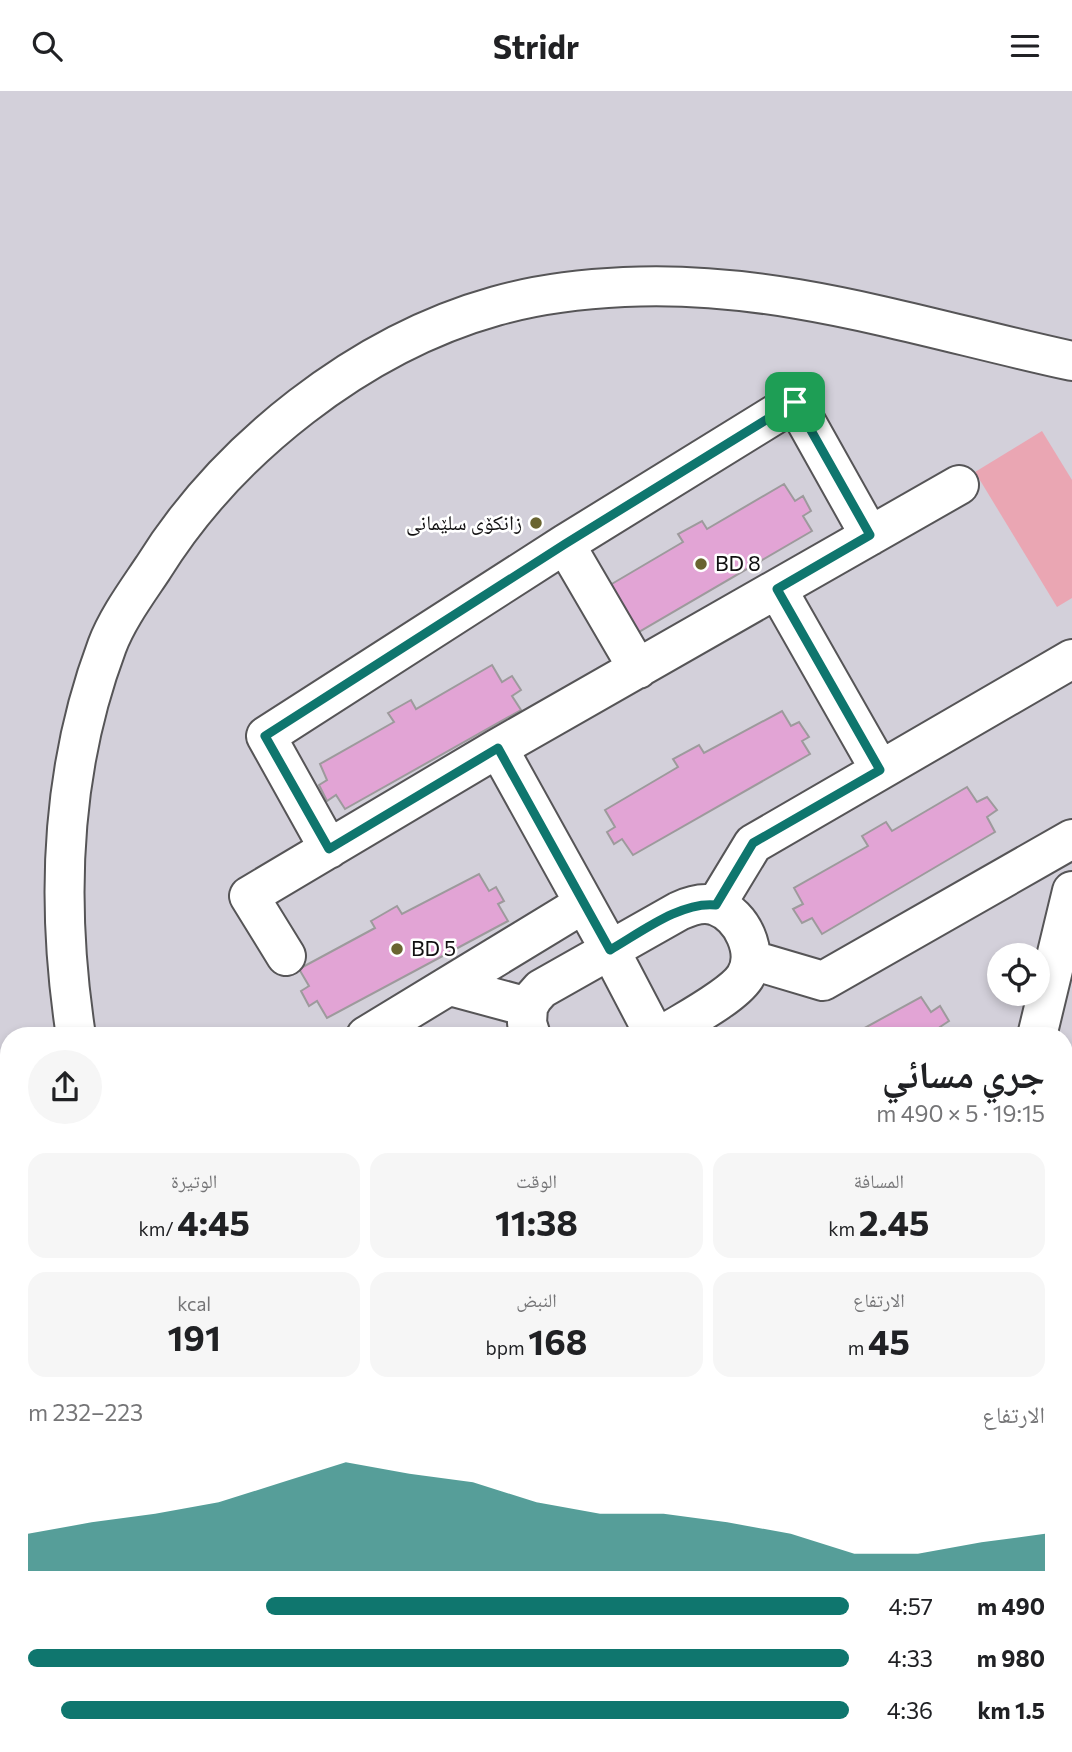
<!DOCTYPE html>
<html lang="ar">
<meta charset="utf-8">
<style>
:root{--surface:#fff;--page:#f6f6f6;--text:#202124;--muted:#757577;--accent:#0f766e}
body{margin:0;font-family:Commissioner,"Noto Naskh Arabic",sans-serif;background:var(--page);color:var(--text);direction:rtl;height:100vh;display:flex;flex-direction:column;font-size:26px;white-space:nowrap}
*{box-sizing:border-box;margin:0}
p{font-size:23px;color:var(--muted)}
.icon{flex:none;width:38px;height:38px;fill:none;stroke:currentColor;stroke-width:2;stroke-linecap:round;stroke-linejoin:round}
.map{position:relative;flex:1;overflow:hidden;direction:ltr}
.details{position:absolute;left:0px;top:936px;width:1073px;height:726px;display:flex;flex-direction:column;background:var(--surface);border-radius:28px 28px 0 0;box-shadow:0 4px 10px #0003;direction:rtl}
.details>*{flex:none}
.fabs{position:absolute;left:987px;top:852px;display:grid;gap:14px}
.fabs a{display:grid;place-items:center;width:63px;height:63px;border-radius:50%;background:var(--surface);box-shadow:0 4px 10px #0003;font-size:35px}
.pin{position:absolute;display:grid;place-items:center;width:60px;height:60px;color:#fff;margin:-30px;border-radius:14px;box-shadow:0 4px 10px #0006}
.round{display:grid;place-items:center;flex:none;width:74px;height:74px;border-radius:37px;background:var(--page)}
.head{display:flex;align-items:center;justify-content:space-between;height:119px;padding:0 28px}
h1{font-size:38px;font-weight:700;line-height:52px}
.metrics{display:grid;grid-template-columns:repeat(3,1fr);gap:10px;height:119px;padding:7px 28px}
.metrics div{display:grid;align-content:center;border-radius:18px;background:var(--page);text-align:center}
.metrics b{font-size:35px;font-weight:700}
.metrics small{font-size:19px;font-weight:400}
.metrics p{font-size:19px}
.chart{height:196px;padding:14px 28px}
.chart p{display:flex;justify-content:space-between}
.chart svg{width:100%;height:126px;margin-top:7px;fill:var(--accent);opacity:.7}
ul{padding:0 28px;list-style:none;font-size:23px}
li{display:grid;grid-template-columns:112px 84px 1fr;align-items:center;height:52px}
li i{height:18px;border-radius:9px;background:var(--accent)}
header{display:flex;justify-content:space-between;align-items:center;height:91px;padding:0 28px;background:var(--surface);font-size:32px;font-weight:700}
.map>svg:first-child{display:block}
.built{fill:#d3d0da;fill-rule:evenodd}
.green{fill:#eaa6b3}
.building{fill:#e2a4d5;stroke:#9d9a9c;stroke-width:2}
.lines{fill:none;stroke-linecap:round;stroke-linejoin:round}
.minor-casing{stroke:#565557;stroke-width:42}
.minor{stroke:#fff;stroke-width:38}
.route-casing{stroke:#fff;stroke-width:14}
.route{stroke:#0f766e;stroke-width:9}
.poi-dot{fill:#696430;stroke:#fff;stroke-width:2.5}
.labels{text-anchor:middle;stroke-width:5;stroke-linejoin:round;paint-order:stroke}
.poi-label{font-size:21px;fill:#111011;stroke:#fff;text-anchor:start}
</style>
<header><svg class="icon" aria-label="menu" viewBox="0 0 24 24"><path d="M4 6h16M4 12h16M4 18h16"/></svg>Stridr<svg class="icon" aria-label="search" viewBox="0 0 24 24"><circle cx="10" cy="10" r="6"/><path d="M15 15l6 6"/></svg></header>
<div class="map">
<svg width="1072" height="1661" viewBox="0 0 1072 1661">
<rect width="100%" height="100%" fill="#dedde0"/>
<path class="built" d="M0,0h1072v1661h-1072zM999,864h39v39h-39zM9,945h1055v709h-1055z"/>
<path class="green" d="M1042,340l30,49v118l-15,9 -82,-135z"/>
<path class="building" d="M784,393l11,17 8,-5 8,15 -8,5 9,15 -175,102 -27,-48 73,-43 -5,-8 24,-13 5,8z
M492,574l10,17 10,-6 9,14 -9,6 9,14 -176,99 -9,-14 -9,6 -8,-16 8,-5 -7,-16 74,-42 -6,-9 23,-13 5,9z
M782,620l9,15 8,-4 10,15 -7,4 8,13 -177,101 -11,-16 -8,5 -7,-12 8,-5 -10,-17 73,-43 -5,-8 26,-14 5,8z
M967,696l10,15 10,-5 10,13 -10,7 8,15 -173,102 -10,-16 -10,5 -9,-14 10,-5 -9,-16 74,-42 -6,-10 24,-14 6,9z
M479,783l10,17 7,-4 8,14 -6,3 10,17 -181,97 -10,-17 -8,5 -8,-15 8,-5 -10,-17 76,-41 -4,-7 26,-15 5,8z
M921,906l10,15 9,-6 9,15 -9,6 6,9h-96z
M189,1654h177v7h-178z
M829,1654h32l-14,7h-14z
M936,1654h56l5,7h-73z"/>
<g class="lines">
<defs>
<path id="minor" d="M565,453l73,125
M777,498l103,181
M498,657l112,202 45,86
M329,758l-63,-113 299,-192 230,-142 75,134
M716,814l37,-61 319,-185
M286,865l-37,-60 249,-148 461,-263
M752,869l71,21 249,-142
M450,895l78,21
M76,945c-20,-130 -16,-265 31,-390 10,-27 30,-54 46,-78 74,-119 207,-224 343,-262 42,-12 85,-17 128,-19 153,-8 300,42 448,74
M366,945l217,-132
M531,945l-4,-13 1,-16 5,-9 8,-9 138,-78c11,-5 25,-10 37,-5 26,9 44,47 29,71 -13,20 -62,45 -84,59
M1037,945l35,-145
M0,1054l9,-2
M0,1158l9,2
M0,1480l9,-7
M614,1654l2,7
M1052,1661l20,-12"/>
</defs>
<use href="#minor" class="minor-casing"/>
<use href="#minor" class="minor"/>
</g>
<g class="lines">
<defs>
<path id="route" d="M795,311l75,133 -93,54 103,181 -127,73 -37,62c-35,-4 -76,28 -106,45l-112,-202 -169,101 -64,-113 300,-192z"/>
</defs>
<use href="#route" class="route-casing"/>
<use href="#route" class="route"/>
</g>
<g class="poi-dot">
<circle cx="536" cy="432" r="7"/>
<circle cx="701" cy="473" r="7"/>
<circle cx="397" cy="858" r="7"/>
</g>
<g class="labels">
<g class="poi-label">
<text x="522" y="439" text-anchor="end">زانکۆی سلێمانی</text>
<text x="715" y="480">BD 8</text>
<text x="411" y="865">BD 5</text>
</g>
</g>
</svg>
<div class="fabs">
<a><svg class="icon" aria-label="locate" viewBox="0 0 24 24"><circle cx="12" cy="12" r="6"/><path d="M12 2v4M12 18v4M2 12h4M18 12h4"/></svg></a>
</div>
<div class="pin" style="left:795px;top:311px;background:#1e9e55"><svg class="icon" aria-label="arrive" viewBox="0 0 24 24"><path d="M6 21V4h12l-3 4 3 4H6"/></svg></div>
<section class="details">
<div class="head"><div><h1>جري مسائي</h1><p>19:15 · 5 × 490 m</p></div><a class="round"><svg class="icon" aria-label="share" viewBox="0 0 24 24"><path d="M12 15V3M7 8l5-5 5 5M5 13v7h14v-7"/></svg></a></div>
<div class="metrics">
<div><p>المسافة</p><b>2.45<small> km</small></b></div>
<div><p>الوقت</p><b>11:38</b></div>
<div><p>الوتيرة</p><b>4:45<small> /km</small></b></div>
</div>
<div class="metrics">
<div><p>الارتفاع</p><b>45<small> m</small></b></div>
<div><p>النبض</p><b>168<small> bpm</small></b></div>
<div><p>kcal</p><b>191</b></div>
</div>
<div class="chart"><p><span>الارتفاع</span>223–232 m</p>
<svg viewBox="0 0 160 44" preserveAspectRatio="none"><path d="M0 44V31L10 27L20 24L30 20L40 13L50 6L60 10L70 13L80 20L90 24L100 24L110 27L120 31L130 38L140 38L150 34L160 31V44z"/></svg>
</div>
<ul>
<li><b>490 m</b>4:57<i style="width:71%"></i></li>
<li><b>980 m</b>4:33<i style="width:100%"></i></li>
<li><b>1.5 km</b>4:36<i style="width:96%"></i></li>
</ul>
</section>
</div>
